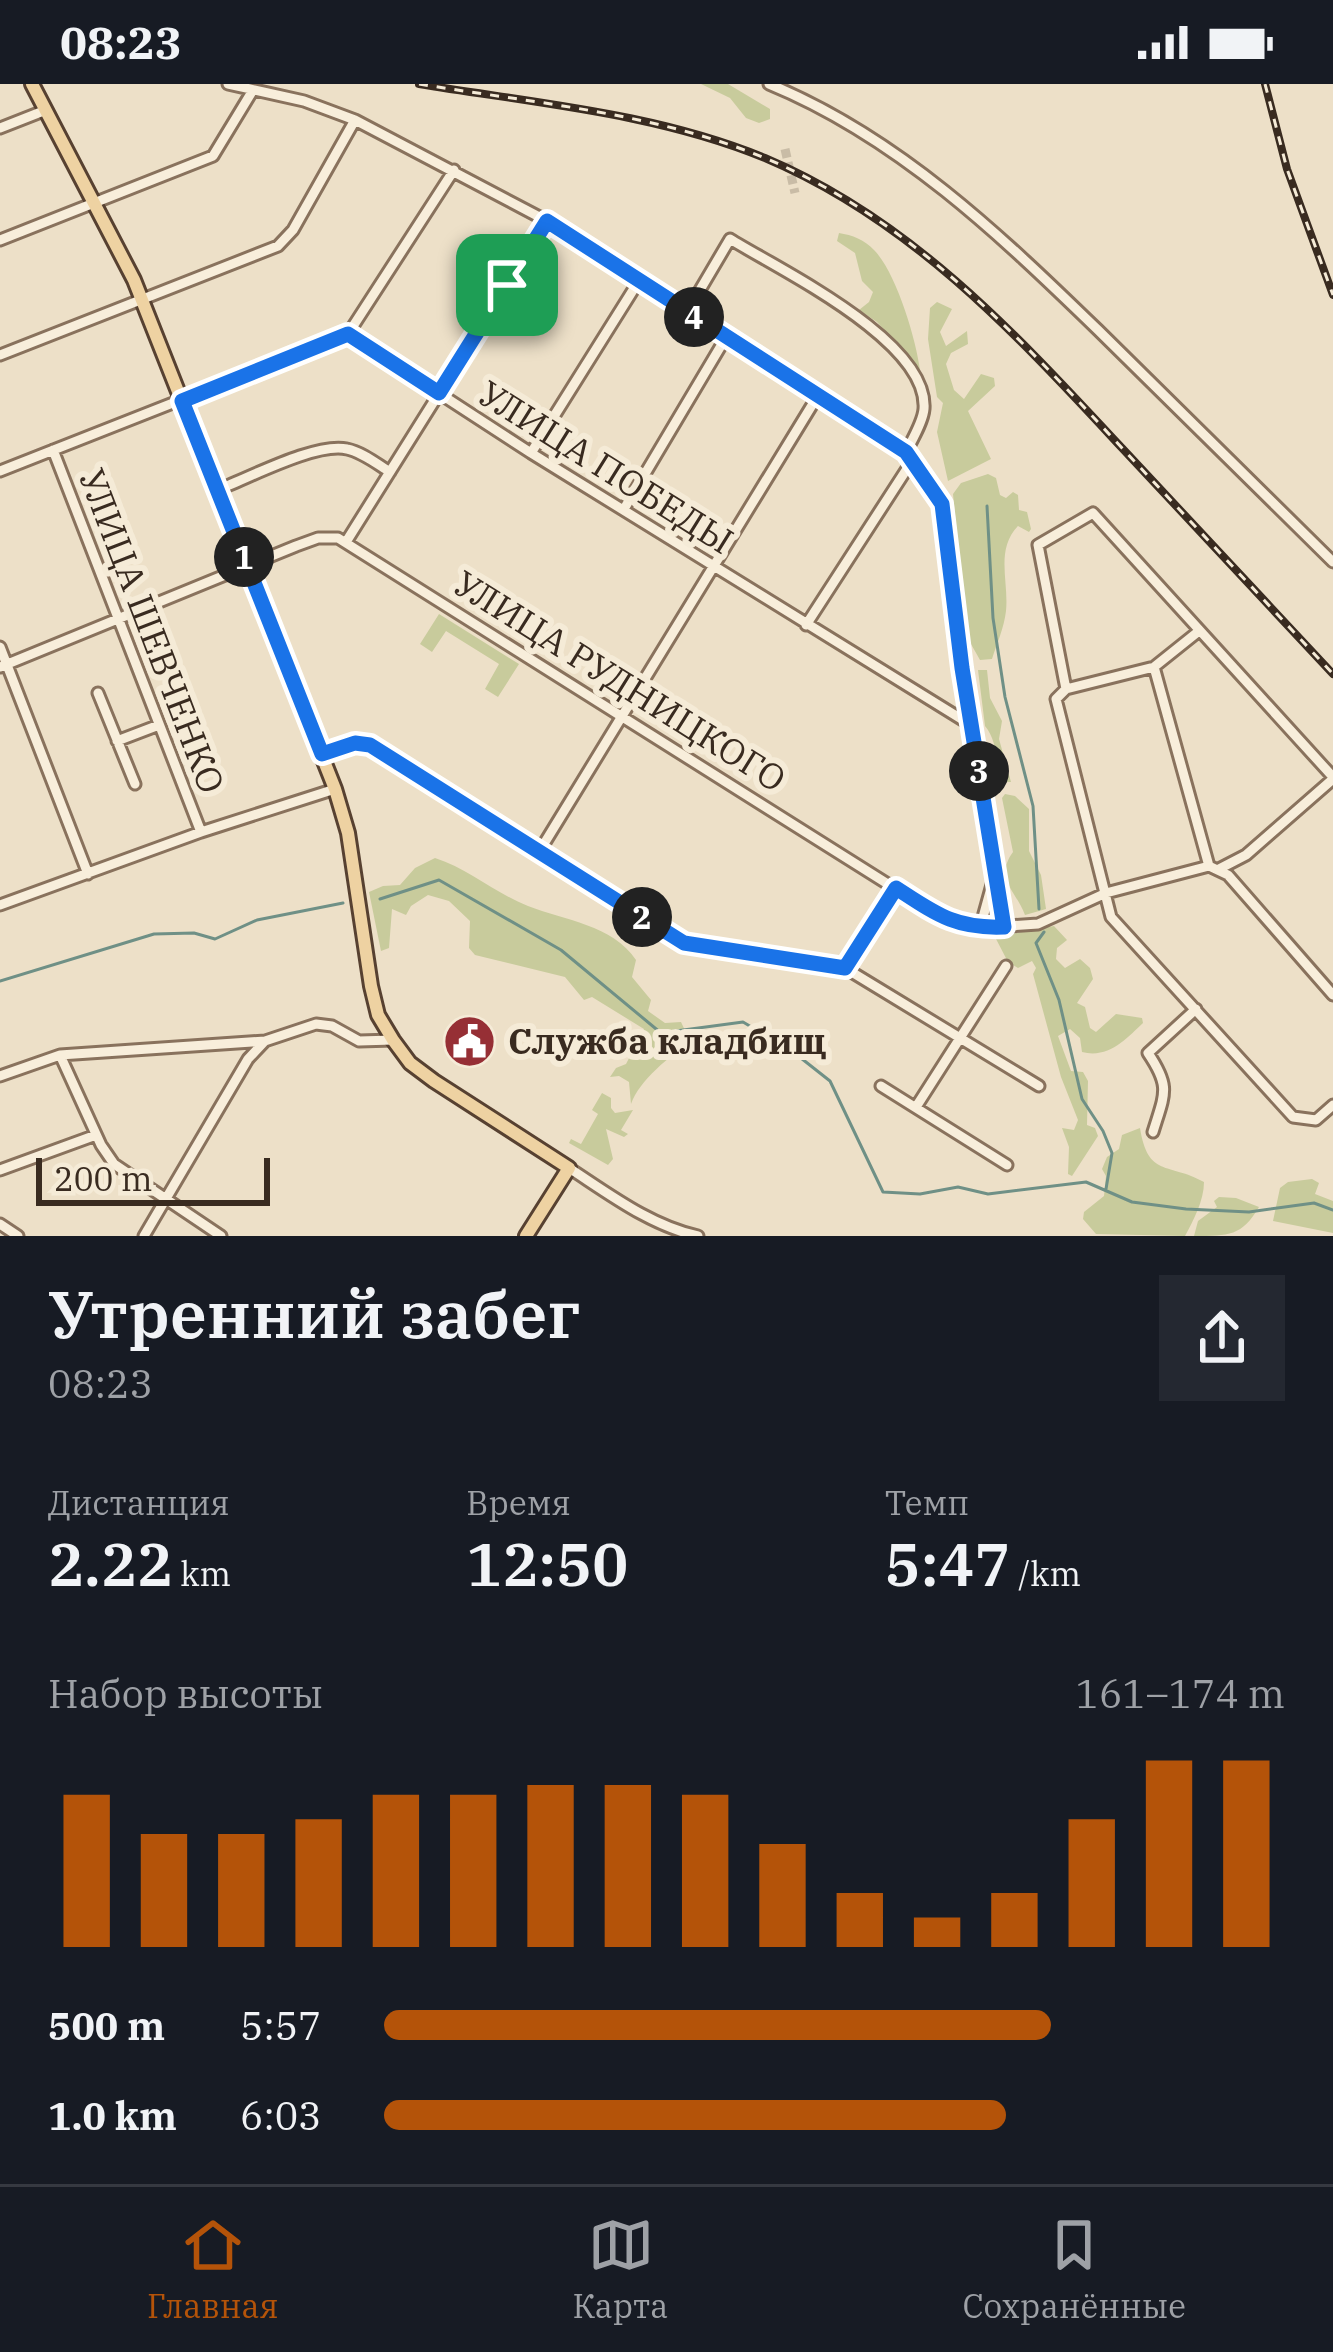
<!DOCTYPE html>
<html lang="ru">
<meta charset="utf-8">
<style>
:root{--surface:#171b24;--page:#242831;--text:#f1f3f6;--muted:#9ea1a6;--line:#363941;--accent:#b45309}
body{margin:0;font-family:"IBM Plex Serif",serif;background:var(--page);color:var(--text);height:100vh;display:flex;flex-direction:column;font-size:45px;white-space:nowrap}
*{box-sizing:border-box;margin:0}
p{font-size:39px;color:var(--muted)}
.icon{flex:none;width:66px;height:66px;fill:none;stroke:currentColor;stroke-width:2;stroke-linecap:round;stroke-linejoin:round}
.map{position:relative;height:1152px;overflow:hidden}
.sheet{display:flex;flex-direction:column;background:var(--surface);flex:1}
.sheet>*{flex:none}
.scale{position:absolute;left:36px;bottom:30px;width:234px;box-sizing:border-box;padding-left:12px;border:6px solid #392b20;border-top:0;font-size:33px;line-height:42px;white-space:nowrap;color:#392b20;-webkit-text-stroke:9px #f5ebd7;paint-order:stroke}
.pin{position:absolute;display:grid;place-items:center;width:102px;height:102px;color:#fff;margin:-51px;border-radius:24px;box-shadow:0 6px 18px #0006}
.km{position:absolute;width:60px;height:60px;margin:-30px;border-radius:50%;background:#222;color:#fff;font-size:33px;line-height:60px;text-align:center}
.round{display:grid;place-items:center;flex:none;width:126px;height:126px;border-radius:0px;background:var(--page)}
.overview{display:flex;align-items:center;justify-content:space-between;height:204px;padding:0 48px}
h1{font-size:66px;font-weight:600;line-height:90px}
.stats{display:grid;grid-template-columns:repeat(3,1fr);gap:18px;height:204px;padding:12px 48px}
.stats div{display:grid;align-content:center}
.stats b{font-size:60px;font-weight:600}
.stats small{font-size:33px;font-weight:400}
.stats p{font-size:33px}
.chart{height:336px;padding:24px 48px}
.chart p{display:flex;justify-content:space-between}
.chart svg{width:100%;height:216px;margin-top:12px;stroke:var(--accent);stroke-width:6}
ul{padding:0 48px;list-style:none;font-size:39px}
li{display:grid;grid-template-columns:192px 144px 1fr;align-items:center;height:90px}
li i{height:30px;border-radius:15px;background:var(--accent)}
.status{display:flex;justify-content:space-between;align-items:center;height:84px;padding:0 60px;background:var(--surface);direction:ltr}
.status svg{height:33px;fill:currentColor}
.tabs{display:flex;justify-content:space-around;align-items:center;height:168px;border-top:3px solid var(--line);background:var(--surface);font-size:33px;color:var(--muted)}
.tabs a{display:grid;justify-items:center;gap:6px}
.tabs .active{color:var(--accent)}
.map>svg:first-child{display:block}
.green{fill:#c8cb9c}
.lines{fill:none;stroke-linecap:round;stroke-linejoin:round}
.stream{stroke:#6f9086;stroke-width:3}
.minor-tunnel{stroke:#c9bca6;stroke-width:9;stroke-dasharray:9 4.5;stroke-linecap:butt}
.minor-casing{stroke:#89725d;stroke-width:15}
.major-casing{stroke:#574131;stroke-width:18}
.minor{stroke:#f8eedb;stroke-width:9}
.major{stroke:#eed2a2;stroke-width:12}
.rail-casing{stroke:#392b20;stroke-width:8}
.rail{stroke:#f5ebd7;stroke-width:3;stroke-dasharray:9;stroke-linecap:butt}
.route-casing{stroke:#fff;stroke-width:24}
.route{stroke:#1a73e8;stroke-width:15}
.labels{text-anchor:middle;stroke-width:12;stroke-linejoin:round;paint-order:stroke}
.street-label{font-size:36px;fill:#392b20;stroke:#f5ebd7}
.poi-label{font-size:36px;font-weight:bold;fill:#392b20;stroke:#f5ebd7;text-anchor:start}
</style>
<div class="status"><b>08:23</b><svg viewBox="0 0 49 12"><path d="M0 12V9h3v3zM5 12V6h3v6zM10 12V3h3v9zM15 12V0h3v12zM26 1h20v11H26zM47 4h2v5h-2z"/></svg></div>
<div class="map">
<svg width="1333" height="1152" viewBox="0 0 1333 1152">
<rect width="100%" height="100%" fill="#ede0c8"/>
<path class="green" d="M701,0h27l42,25v10l-11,4 -13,-5 -16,-20z
M839,149c13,2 26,7 35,17 22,22 42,89 46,120l-43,-48 -18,-12 10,-8 4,-10 -11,-11 -7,-28 -18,-12z
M937,218l15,7 -12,23 6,14 21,-15 1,13 -17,9 -5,11 8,26 10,9 17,-25 13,4 1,8 -27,25 23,48 -43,22 -11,-49 6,-29 -6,-6 -9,-58 2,-31z
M988,390l8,4 4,17 6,3 7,-6 5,3 1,15 8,2 4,17 -2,3 -11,-6c-23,24 -9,55 -12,85 -2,17 -9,32 -14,48l-12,1 -13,-23 -14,-143 8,-11z
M439,530l80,50 -21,33 -13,-8 14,-25 -53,-33 -14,21 -12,-8z
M978,586h9l3,28 12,23 -3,18 12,43h-7c-7,-17 -7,-42 -19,-56z
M1005,710l10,2 14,13v42l12,24 5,34 -21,6c-9,-24 -31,-37 -12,-63l-11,-54z
M435,774c34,11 60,35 93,48 36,14 85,19 108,54l-4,17 19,23 -3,11 17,12 16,-1 10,21c-21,12 -52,38 -60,61l-2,-22 -10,-6 -9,1 6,-9 10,-4 18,-35 -52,-32 -8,3 -19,-23 -90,-22 -6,-7 1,-27 -21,-20 -21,-6 -17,11 -5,9 -14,-6 -3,39 -8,3 -12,-59 14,-6 17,-1 15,-17z
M1054,842l13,14 -10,8 -1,11 9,9 15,-9 10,9 3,11 -16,24 8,4 5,21 6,4 20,-18 26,4 1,5c-16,15 -34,36 -61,29l-2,-14 -10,-9 -12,7 13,35 12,1 5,9 -1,44 8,3 3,8 -26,40 -4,-2 1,-27 -7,-19 12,2 4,-10 -17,-43 -28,-103 3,-6 -4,-7 -14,7 -10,-6 -13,-25z
M602,1009l9,5v10l4,5 18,-3 -12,20 7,4 -4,3 -18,-8 7,30 -5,6 -39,-22 2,-4 10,5 17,-30 -6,-4z
M1140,1044c8,50 28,34 64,54 0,19 -11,39 -19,54l-89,-2 -13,-15 1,-7 20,-16 2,-20 -4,-7 5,-12 12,-8 3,-14z
M1312,1095l7,4 -4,11 18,7v32l-60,-12 7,-33 8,-6z
M1219,1113l17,1 23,9c-17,29 -30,29 -65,29l4,-15 19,-14 -3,-6z"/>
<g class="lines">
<path class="stream" d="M987,422l6,112 12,79 28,109 6,103
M380,815l59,-19 122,70 100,83 82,-11 49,29 38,30 53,111 37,2 38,-7 30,7 98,-12 46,20 54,7 63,3 65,-9 19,7
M1044,848l-8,11 23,57 23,99 21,32 9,22 -6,36
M0,897l154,-47 40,-1 21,6 42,-19 86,-17"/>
<path class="minor-tunnel" d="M785,65l10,44"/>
<defs>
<path id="minor" d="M228,0l76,17 51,19 192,101 359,231 36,52 20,164 42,259
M769,0c129,53 231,151 329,246 79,77 157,155 235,232
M0,44l46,-18
M0,156l213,-84 40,-66
M687,228l43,-73c50,31 199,102 194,170 -1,13 -12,31 -18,43
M348,250l106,-164
M0,271l278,-109 15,-16 62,-110
M53,366l148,382
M531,369l109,-174
M0,387l348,-137 183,119 440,272
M217,406c32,-12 99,-48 130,-41 15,3 30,15 43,23
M624,425l101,-170
M346,458l201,-321
M806,541l106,-164
M0,563l88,227
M0,583l296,-121 22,-8h20l607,382 35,8 58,-4 68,-31 103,-27
M1154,583l55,199
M1066,605l88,-22 45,-36
M98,609l37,91
M117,657l42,-16
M322,670l33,-11 14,2 315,198 161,25 194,118
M1333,693l-240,-264 -55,32 28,144 -10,10 55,218 182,200 23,3 17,-15
M539,768l278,-455
M1209,782l19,9 105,120
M1219,785l27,-14 87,-76
M0,821l201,-73 134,-43
M980,844l13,-47
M845,884l50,-80
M60,971l41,90 13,19 107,72
M0,992l60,-21 205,-14 51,-17 16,2 27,15 34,-1
M881,1002l126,79
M916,1023l90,-141
M1153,1048c12,-39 18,-45 -5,-79l48,-44
M569,1084c40,26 82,58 129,68
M0,1086l96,-35
M0,1140l18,12
M144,1152l104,-177 17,-18"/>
<path id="major" d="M32,0l102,196 201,509 13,44 23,153 7,29 15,25 17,23 24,18 135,87 -43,68"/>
</defs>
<use href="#minor" class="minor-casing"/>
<use href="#major" class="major-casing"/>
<use href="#minor" class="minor"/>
<use href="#major" class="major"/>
<defs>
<path id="rail" d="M419,0c115,19 237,29 346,74 147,62 251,176 357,290 70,75 141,151 211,226
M1265,0l22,85 46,126"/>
</defs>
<use href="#rail" class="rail-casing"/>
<use href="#rail" class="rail"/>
</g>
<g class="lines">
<defs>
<path id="route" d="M547,137l359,231 36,52 20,164 42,259c-49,2 -68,-13 -108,-39l-51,80 -161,-25 -314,-198 -15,-2 -33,11 -140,-353 166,-67 91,59z"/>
</defs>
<use href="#route" class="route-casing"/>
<use href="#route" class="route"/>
</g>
<defs>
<symbol id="civic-disc" viewBox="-11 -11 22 22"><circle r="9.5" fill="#962f35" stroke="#f5ebd7"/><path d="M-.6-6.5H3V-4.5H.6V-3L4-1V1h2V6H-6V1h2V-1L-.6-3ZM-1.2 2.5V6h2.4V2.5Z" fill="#fff"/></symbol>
</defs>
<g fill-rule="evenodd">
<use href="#civic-disc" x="440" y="928" width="59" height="59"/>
</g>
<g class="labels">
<g class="street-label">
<text transform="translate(606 383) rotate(32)" y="13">УЛИЦА ПОБЕДЫ</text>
<text transform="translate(152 547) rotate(69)" y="13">УЛИЦА ШЕВЧЕНКО</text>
<text transform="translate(620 597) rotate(32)" y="13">УЛИЦА РУДНИЦКОГО</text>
</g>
<g class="poi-label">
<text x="508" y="970">Служба кладбищ</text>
</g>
</g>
</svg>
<div class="scale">200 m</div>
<div class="pin" style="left:507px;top:201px;background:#1e9e55"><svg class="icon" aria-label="arrive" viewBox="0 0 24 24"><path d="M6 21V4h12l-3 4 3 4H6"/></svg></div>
<b class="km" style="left:244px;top:473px">1</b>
<b class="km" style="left:642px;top:833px">2</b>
<b class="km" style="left:979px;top:687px">3</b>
<b class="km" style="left:694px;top:233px">4</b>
</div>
<section class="sheet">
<div class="overview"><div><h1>Утренний забег</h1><p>08:23</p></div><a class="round"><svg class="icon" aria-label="share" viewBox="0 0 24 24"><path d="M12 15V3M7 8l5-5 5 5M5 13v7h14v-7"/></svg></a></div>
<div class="stats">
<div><p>Дистанция</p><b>2.22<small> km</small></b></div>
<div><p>Время</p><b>12:50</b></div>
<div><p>Темп</p><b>5:47<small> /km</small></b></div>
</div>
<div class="chart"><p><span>Набор высоты</span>161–174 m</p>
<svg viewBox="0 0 160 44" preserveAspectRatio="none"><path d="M5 44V13M15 44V21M25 44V21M35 44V18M45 44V13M55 44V13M65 44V11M75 44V11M85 44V13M95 44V23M105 44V33M115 44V38M125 44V33M135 44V18M145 44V6M155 44V6"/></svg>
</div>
<ul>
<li><b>500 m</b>5:57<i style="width:74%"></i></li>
<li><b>1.0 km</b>6:03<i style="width:69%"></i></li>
</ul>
</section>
<nav class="tabs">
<a class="active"><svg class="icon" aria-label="home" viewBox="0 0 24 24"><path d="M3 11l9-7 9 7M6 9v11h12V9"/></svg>Главная</a>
<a><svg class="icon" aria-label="map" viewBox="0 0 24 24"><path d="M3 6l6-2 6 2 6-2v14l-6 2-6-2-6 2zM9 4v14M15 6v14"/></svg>Карта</a>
<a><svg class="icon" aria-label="saved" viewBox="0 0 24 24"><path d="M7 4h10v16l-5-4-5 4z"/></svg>Сохранённые</a>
</nav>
